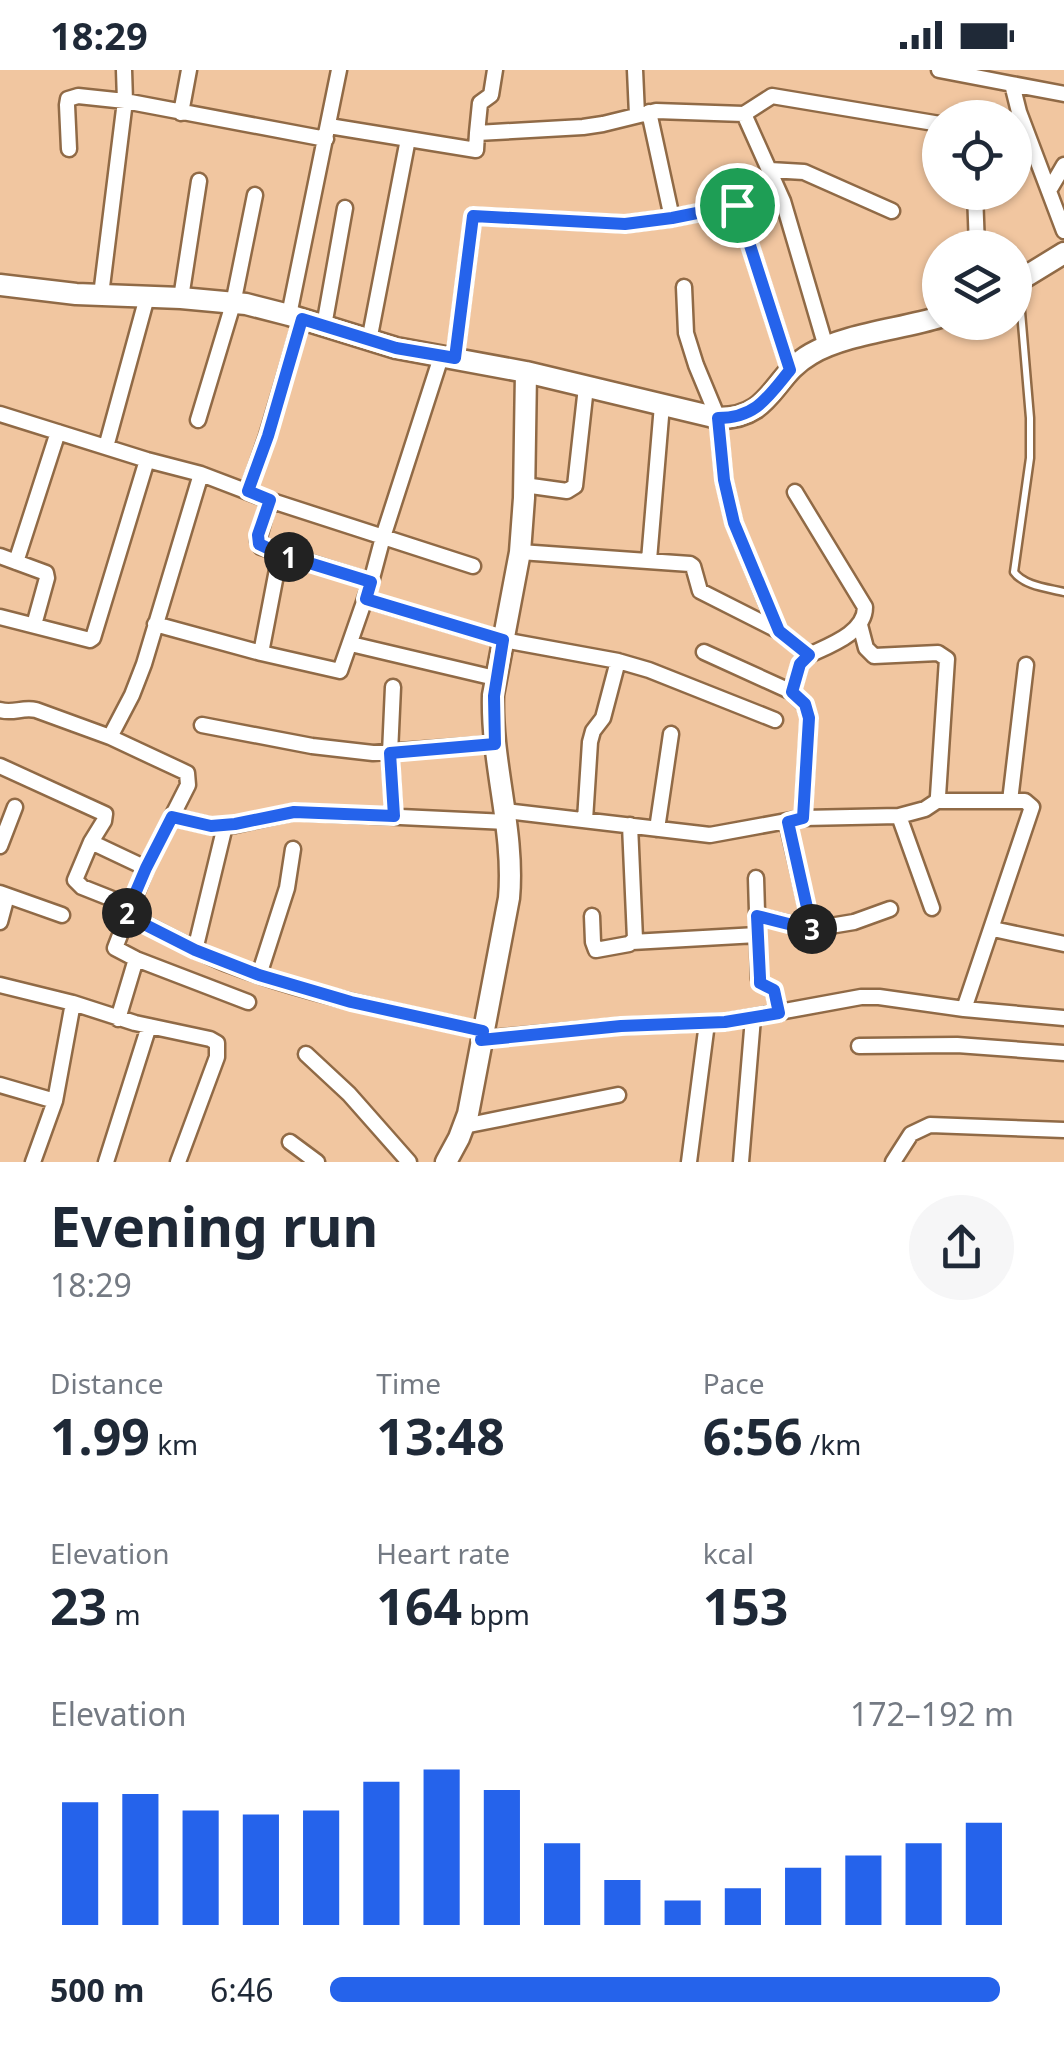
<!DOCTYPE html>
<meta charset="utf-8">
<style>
:root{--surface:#fff;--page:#f6f6f7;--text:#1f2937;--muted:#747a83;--accent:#2563eb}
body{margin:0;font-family:"Noto Sans",sans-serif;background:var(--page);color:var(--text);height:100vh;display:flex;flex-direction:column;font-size:38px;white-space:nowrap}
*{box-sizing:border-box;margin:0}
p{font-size:32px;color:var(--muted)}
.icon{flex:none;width:55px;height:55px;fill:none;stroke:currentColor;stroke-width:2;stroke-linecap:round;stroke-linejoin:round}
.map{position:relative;height:1092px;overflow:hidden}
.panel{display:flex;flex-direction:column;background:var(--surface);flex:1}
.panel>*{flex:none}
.buttons{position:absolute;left:922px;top:30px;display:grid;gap:20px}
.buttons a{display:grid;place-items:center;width:110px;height:110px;border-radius:50%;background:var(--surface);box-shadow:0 2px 8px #0004;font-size:50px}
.pin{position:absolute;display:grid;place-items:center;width:85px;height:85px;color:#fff;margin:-42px;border:5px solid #fff;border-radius:50%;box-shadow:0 2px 10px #0007}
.km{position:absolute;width:50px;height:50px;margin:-25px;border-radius:50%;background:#222;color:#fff;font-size:28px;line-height:50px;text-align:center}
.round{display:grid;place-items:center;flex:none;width:105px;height:105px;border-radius:52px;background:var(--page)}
.headline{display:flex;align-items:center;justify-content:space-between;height:170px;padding:0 50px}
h1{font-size:55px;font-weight:700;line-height:75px}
.figures{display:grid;grid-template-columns:repeat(3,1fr);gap:15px;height:170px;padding:10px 50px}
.figures div{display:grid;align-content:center}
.figures b{font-size:50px;font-weight:700}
.figures small{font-size:28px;font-weight:400}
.figures p{font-size:28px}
.chart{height:280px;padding:20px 50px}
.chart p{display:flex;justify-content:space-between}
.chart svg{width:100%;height:180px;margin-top:10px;stroke:var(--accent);stroke-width:6}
ul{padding:0 50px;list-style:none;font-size:32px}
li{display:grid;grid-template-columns:160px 120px 1fr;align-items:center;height:75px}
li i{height:25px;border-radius:12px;background:var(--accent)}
.status{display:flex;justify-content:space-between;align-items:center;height:70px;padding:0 50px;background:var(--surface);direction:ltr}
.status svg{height:28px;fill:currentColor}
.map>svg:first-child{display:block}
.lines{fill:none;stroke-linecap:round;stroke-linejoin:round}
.lane-casing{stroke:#906a46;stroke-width:11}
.street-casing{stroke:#906a46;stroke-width:19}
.secondary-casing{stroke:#906a46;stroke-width:25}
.lane{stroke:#fff;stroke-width:6}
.street{stroke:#fff;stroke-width:14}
.secondary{stroke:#fff;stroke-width:20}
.route-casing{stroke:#fff;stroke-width:20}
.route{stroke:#2563eb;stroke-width:12}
</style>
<div class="status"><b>18:29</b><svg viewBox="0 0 49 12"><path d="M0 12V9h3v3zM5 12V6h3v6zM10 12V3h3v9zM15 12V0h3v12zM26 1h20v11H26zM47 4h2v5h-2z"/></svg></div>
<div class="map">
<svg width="1064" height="1092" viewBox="0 0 1064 1092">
<rect width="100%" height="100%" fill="#f1c6a0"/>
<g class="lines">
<defs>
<path id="lane" d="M1019,218l11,130v40l-16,114c10,14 34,16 50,20"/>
<path id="street" d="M635,0l2,45
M939,0l73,14 7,28 45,119
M1012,14l52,10
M649,42l23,106
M181,43l8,-43
M744,44l39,87 43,146
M329,56l147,24 1,-17 106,-6 20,-3 53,-13 88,3 28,-18 168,28
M477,63l3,-30 11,-8 4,-25
M69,79l-2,-44 1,-6 10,-3 47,5 201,38
M770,100l34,2 88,39
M1050,119l14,-24
M975,122l2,56
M737,135l53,165
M684,217l2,46 10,32 22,53 6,62 10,43 44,107
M101,225l24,-194 -1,-31
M181,228l18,-117
M289,245l50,-245
M324,256l21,-118
M369,271l39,-202
M455,288l18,-142 152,8 47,-6 65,-13 46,-4
M0,344l147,46 54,14 68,26 204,66
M198,350l35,-116 22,-109
M106,377l41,-150
M524,415l43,6 8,-5 11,-99
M248,421l19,-55 35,-117
M269,430l-11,41 3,6 110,35
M520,482l170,12 3,2 7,25 79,40 30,24c21,-10 56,-22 56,-48l-70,-115
M0,486l46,17 1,5 -13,47
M649,490l13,-155
M16,492l42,-130
M365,529l138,41 115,21 31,9 126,50
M0,547l90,23 3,-2 54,-178
M155,554l106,29 79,18 31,-89 12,-45 58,-180
M351,574l144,34
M704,582l88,40
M261,583l19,-99
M393,617l-3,66 4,63
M0,640c13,4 22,-3 36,0l74,27 77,36 1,12 -42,83 -31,80 21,11 112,43
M202,655l110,21 61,7 122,-9
M110,667l22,-42 12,-31 57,-190
M0,696l105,48 -1,7 -13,21 -16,38 7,7 48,19
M937,731h88l7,6 -68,202
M1010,731l16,-136
M506,741l204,24 93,-17 96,-2 26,-7 12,-8 1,-5 9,-137 -9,-6 -64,3 -8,-8 -6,-23
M899,746l33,92
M172,747l39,9 24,-1 59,-13 213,10
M803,748l6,-100 -4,-13 -13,-13 8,-28 9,-9
M585,750l5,-78 3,-11 10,-13 15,-57
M787,752l25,107
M657,759l14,-95
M91,772l55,26
M0,776l15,-39
M756,808l3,101 2,4 13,8 5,22
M0,823l62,22
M126,845c35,16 68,36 104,50 82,31 168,47 253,66
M592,846l1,26 3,8 33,-6 6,-5 -5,-114
M757,846l55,13 42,-7 36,-13
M0,852l7,-26
M993,859l71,15
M632,872l125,-7
M195,880l30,-124
M259,905l28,-87 6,-39
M0,915l73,18 62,20 75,16 7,4v14l-39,105
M118,949l18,-60
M481,969l140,-13 104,-4 136,-25h18l85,12 100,9
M859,976l98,-1 107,8
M306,984l43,40 60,68
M0,1015l55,16
M464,1056l154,-31
M290,1072l27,20
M33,1092l22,-61 18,-98
M106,1092l43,-136
M689,1092l18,-139
M741,1092l12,-144
M893,1092l18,-28 19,-9 134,5"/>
<path id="secondary" d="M1015,213l49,-30
M0,215l76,9 105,4 65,6 43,11 107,33 130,24 192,46c54,1 54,-42 93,-64 34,-20 90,-25 129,-37
M446,1092l13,-24 9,-24 41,-216c6,-68 -18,-134 -16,-203l27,-143 4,-54 2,-126"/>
</defs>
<use href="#lane" class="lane-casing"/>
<use href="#street" class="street-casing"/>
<use href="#secondary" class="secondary-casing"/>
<use href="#lane" class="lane"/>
<use href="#street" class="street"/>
<use href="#secondary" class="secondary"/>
</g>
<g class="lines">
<defs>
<path id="route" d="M737,135l53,165c-22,27 -34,48 -72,48l6,62 10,43 45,108 30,24 -9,9 -8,28 13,12 4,14 -6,100 -15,4 24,108 -55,-14 3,62v5l14,7 5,23 -54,9 -104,4 -140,14 2,-9 -132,-29 -92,-27 -64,-25 -69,-35 20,-47 26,-51 39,9 24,-2 59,-12 100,4 -4,-63 105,-9 -1,-48 9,-56 -137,-41 5,-17 -91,-28 -21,-10 -1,-9 12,-35 -22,-9 20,-55 34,-117 94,29 59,10 18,-142 152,8 47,-6z"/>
</defs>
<use href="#route" class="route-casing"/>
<use href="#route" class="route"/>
</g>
</svg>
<div class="buttons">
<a><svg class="icon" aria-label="locate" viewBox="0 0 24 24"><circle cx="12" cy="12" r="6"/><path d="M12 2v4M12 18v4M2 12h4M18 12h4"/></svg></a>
<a><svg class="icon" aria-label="layers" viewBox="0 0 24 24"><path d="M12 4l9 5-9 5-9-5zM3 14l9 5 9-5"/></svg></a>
</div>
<div class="pin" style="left:737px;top:135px;background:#1e9e55"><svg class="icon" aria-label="arrive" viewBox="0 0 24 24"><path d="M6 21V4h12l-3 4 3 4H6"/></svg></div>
<b class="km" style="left:289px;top:487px">1</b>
<b class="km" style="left:127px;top:843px">2</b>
<b class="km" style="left:812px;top:859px">3</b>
</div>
<section class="panel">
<div class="headline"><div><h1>Evening run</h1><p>18:29</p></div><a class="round"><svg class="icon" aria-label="share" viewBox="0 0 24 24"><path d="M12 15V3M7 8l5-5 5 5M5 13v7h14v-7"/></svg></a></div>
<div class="figures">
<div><p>Distance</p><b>1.99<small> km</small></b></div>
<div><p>Time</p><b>13:48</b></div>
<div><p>Pace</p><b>6:56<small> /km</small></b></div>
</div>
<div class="figures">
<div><p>Elevation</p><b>23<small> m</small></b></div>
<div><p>Heart rate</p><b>164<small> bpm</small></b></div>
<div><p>kcal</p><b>153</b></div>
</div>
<div class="chart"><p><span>Elevation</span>172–192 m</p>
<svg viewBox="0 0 160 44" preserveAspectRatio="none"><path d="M5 44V14M15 44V12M25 44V16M35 44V17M45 44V16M55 44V9M65 44V6M75 44V11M85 44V24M95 44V33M105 44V38M115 44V35M125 44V30M135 44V27M145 44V24M155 44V19"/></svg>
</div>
<ul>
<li><b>500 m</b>6:46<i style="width:98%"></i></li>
</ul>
</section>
